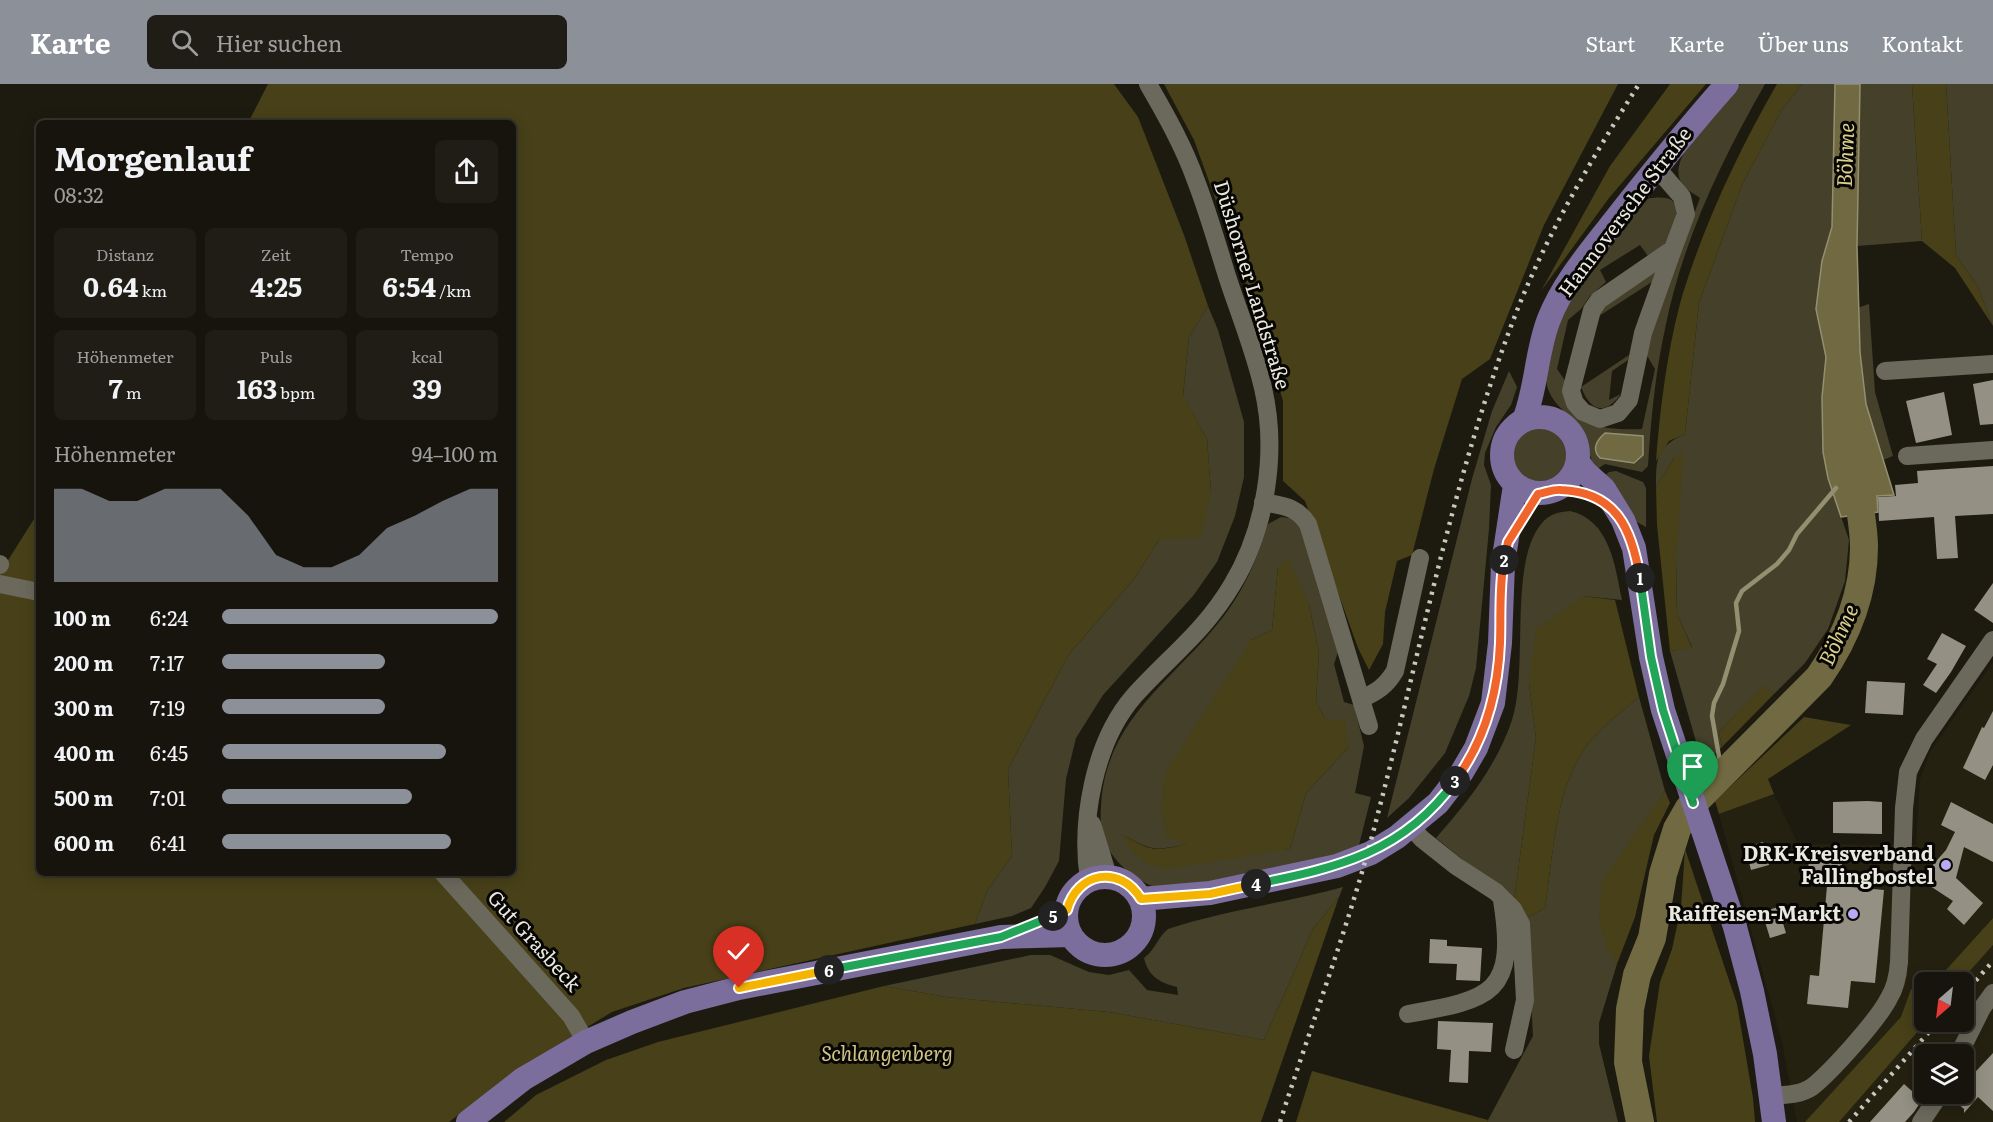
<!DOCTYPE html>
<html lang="de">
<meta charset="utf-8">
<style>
:root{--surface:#16140c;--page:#1f1d15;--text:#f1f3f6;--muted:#9e9e9d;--line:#35332d;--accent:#8c9099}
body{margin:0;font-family:Literata,serif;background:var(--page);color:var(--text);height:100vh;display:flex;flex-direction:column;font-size:22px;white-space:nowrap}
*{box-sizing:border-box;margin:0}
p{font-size:20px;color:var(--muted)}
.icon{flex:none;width:33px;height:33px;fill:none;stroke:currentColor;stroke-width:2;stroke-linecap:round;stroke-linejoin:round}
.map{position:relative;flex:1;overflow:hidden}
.details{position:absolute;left:36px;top:36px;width:480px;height:756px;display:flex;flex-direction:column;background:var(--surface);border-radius:9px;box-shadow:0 3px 15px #0003,0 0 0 2px var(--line)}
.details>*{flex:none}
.needle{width:39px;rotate:208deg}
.fabs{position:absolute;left:1914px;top:888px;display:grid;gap:12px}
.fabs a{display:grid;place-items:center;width:60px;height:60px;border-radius:9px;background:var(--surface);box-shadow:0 3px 15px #0003,0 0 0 2px var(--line);font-size:30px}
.pin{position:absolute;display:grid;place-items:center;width:51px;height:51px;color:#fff;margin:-62px -26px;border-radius:50% 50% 50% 0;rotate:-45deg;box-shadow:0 0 6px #0007}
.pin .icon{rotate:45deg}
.km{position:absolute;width:30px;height:30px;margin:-15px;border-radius:50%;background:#222;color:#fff;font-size:16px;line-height:30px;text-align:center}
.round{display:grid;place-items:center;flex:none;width:63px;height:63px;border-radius:9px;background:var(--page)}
.headline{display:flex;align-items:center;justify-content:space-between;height:102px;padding:0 18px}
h1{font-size:33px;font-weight:700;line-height:45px}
.figures{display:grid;grid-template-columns:repeat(3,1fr);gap:9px;height:102px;padding:6px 18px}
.figures div{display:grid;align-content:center;border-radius:9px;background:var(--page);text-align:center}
.figures b{font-size:26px;font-weight:700}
.figures small{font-size:16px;font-weight:400}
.figures p{font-size:16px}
.chart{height:168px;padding:12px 18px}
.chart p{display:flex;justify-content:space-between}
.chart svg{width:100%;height:108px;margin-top:6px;fill:var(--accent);opacity:.7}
ul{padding:0 18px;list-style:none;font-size:20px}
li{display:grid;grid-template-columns:96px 72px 1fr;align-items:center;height:45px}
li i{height:15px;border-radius:8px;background:var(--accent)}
header{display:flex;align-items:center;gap:36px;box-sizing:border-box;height:84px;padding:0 30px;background:var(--accent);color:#fff}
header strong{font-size:28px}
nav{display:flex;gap:33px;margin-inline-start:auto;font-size:21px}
.search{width:420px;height:54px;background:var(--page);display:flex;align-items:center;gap:15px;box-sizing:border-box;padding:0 21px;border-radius:9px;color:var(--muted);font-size:22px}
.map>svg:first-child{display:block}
.built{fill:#242110;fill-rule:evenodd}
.green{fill:#44402a;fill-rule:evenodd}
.forest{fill:#474018}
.water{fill:#706941;stroke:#958f71;stroke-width:1.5}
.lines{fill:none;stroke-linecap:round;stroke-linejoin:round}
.stream{stroke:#958f71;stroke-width:4.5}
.river{stroke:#706941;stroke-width:28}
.building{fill:#949184}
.minor{stroke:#6b695c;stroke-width:18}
.major{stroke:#7b6d9c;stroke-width:24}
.rail{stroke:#c9c8bf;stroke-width:4.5;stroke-dasharray:3 6;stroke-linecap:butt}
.split-1-casing{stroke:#fff;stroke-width:12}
.split-2-casing{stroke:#fff;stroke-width:12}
.split-3-casing{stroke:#fff;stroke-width:12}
.split-4-casing{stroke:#fff;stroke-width:12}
.split-5-casing{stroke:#fff;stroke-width:12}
.split-6-casing{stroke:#fff;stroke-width:12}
.split-7-casing{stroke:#fff;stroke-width:12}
.split-1{stroke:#22a559;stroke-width:8}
.split-2{stroke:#f0652b;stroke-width:8}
.split-3{stroke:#f0652b;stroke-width:8}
.split-4{stroke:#22a559;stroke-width:8}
.split-5{stroke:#f5b400;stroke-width:8}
.split-6{stroke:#22a559;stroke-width:8}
.split-7{stroke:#f5b400;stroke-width:8}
.poi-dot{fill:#baaaf6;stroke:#070603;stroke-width:2}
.labels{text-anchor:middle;stroke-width:6;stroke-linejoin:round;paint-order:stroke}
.street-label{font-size:20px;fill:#eae9e1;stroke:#070603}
.poi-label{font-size:20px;font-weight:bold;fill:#eae9e1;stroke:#070603;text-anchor:end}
.park-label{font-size:20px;font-style:italic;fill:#d1c582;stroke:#070603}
.water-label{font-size:21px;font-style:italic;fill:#dcd08d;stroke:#070603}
</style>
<header>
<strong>Karte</strong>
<div class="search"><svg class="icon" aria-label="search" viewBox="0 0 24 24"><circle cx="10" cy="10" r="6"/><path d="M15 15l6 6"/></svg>Hier suchen</div>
<nav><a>Start</a><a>Karte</a><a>Über uns</a><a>Kontakt</a></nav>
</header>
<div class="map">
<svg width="1993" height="1038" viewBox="0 0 1993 1038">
<rect width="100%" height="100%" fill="#1d1b10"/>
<path class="built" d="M1993,578v256l-58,64h-11l-1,15 1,26 40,-1v-40h-4l33,-37v177h-196l-15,-80 -63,-228 55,-20 24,50 118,1 4,-66 10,-27zM1924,970h40v40h-40z"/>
<path class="green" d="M1740,0h25c-44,77 -83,158 -100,245 -10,45 -14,91 -17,137l-6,6 -37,-8 -9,6c-6,-12 -8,-23 -12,-35 -8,-18 -29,-26 -36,-46 -19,-56 66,-150 98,-190 22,-4 37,-1 28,25 -2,6 -3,14 -6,18 -5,6 -14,10 -20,14l-8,-11 -40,25 6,12 -16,14 -9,13 -13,11 -11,49 9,13 13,38c20,9 42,10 63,9l13,-60 -9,-15 8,-33 46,-123c-7,-5 -17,-10 -20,-18 -11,-27 44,-77 60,-96z
M1802,0h33l-3,143 -10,34 -6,48 10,48 -4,40 1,55 5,26 21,62 -4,41 -17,48 -23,34 -31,31 -10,-8 -45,46 3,15 -19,19 -33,-115 22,-4 -15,-33 -3,-156 -18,29c0,-29 0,-40 29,-53l14,-131 43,-118 39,-74z
M1860,0h52l10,157 -65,5z
M1946,0h47v242l-15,-39 -22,-32z
M1653,188h3l-4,10 -56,36 4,-9z
M1869,220l6,88 18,64 -10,4 -17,-56 -6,-52 -3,-44z
M1208,222l10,24 26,92v55l-9,39 -18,46 -24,34 -90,99 -27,43 -10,41 -7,82 -14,26 -14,21 -19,8 -37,8 12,-33 25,-35 -4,-87 61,-115 65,-75 25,-39 52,-48 -4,-53 -24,-43 6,-59z
M1629,271l-1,5 -16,11 -3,29 12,-6c-17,23 -31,16 -40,-7z
M1509,287l8,16 -6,18 -15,22 -11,26 -1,12 7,20 -2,44 -13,139 -7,28 -24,57 -36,45 -22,20 85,-339 20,-68z
M1510 372a31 31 0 1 1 62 0a31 31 0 1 1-62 0Z
M1616,387l27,11 3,6v39l-11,-6 -33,-43 7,-6z
M1570,427c40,9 45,55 52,89l-39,-4 -54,88 7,54 -22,163 -78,-63c31,-35 61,-73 76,-118 17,-52 -4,-158 30,-197 7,-9 17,-11 28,-12z
M1281,433l9,1 9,4 39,130 -4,12 10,38 10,3 10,41 -9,47 16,4 -13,52 -17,6c-45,9 -89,19 -134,28 -11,2 -28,9 -40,7 -24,-4 -45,-20 -58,-40 -8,-11 -9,-29 -8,-43 4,-94 82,-131 130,-201 17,-25 28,-53 37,-82zM1278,483l31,38 10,47 -3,49 9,18 24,28 -43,46 -16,56 -145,14 -22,-28c30,16 30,16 64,9l64,-204 21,-10z
M1639,613l26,94 -8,12 -42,157 2,4 -18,59v21l19,78h-131l46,-86 -5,-95 -4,-22 21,-11c8,-51 10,-117 40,-160 14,-19 36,-36 54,-51z
M1343,803l-4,10 -26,32 -49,111 -155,-28 -163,-15 -62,-11 147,-31h19l39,17 20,3 20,-5 18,20 31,5 -1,-8c-17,-4 -29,-11 -33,-29 11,-8 14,-21 24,-29 57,-19 117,-26 175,-42z"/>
<path class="forest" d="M268,0h846l24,33 46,118 24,71 -19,31 -6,58 24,44 4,53 -10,45 -42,3 -25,39 -65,75 -61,115 4,87 -25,35 -12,33 -291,64 -72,24 -92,56 -71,54h-449v-549l39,-62v362h474v-750h-265z
M1164,0h454l-74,141 -54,134 -28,20 -28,90 -22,86 -15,6 -12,51 -2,32 -14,26 -11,-22 -53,-147 -22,-20v-80l-21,-73 -68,-188z
M1670,0h36l-97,114 -68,93 69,-125z
M1777,0h25l-21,27 -39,74 -43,118 -14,131 -16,7 -13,20c4,-53 12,-117 27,-168 23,-73 56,-143 94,-209z
M1912,0h34l10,171 22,32 15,39 -38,-58 -33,-27z
M1683,368l-7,114 1,48 15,34 -22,3 -13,-126 -1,-38 18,-29z
M1288,474l21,47 10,47 -3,49 9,18 20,1 4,27 -43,46 -16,56 -123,20 -22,-6 -15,-13 -8,-16c28,17 32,18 64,10l-20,-8 -5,-26 4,-37 86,-133 21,-10 6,-63z
M1583,512l32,4 24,97c-18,15 -40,32 -54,51 -30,43 -32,109 -40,160l-21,11 -10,-18 22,-163 -7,-54 7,-55z
M1764,601l10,9 -52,53 -3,-15z
M1804,633l47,8 -83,54 6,15 -55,20 -4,-13z
M1665,707l5,12 -16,32 -19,82 -18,47 -10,-15 -8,-30 3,-38z
M1685,765l52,155 16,94 2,24h-98l-8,-66 11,-74 12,-33 9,-41z
M1339,813l-78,225h-757l32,-27 70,-35 52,-18 226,-56 62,11 163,15 155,28 49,-111z
M1993,834v27l-33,37h-25z
M1911,905l12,7 1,-1 2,27 -87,100h-34l96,-105z
M1312,987l176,49 -1,2h-191z"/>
<path class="water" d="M1835,0h25l-3,162 3,106 6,52 28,91 -17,1 1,16 -37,5 -13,-39 -5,-26 -1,-55 4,-40 -10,-48 6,-48 10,-34z
M1605,349l38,3v19l-9,8 -34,-5c-9,-9 -3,-18 5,-25z"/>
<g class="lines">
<path class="stream" d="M1722,690l-10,-58 2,-13 9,-19 16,-53 -3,-28 6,-12 35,-27 12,-14 8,-16 39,-46"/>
<path class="river" d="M1640,1038l-12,-60 2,-53 7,-34 15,-37 11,-64 14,-45 12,-21 130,-131c27,-39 45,-82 45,-130 0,-22 -6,-46 -8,-69"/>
</g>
<path class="building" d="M1993,296v44l-13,1 -7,-41z
M1944,308l8,43 -36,8 -10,-42z
M1993,382v48l-38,2 3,42 -21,1 -3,-42 -55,4 -1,-24 18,-1 -1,-11 23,-2 -1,-12z
M1993,499v40l-19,-13z
M1942,549l24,13 -15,26 -15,21 -13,-8 14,-21 -10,-5z
M1867,597l38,2 -2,32 -38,-2z
M1993,627v54l-8,15 -22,-12 19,-41 2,1z
M1868,717l14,1v32l-49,-1v-31z
M1951,718l42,22v38l-29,-15 -8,31 27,25 -19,22 -17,-16 6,-8 -26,-17 4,-17 15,-17 9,-18 -14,-7z
M1763,758l6,23 -18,5 -6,-23z
M1809,777l33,3 -2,22 44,4 -9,93 -24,-2 -3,27 -41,-4 3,-29 9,1 8,-90 -21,-2z
M1778,823l8,26 -16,5 -8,-26z
M1430,855l17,1v6l35,2 -2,33 -24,-1 1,-16 -28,-1z
M1438,937l55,2 -2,29 -22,-1 -1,32 -19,-1 2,-32 -14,-1z
M1993,969v58l-15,-14 -14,16v-4l-14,-12 1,-3h13v-10z
M1904,1000l18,16 -8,12 -9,10h-35z"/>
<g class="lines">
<path class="minor" d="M1656,83l26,30 4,17 -13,35 -74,51 -7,10 -21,81 4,12 8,9 17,7 18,-6 11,-13 14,-67 30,-84
M1885,287l108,-7
M1907,372l86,-6
M1263,418c20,4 33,4 45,22l61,202
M0,481v-1
M0,500l39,8
M1361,615c16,-7 25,-13 34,-28l25,-113
M1092,740l16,52
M1411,743l11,12 34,27 40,26 17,17 8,15 4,76 -11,50
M443,789l128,143 15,26
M1089,796c-9,-59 5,-138 45,-184 35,-39 70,-64 98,-111 34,-56 46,-133 31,-197 -9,-39 -24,-75 -36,-112 -10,-32 -19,-64 -31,-95 -12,-34 -30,-66 -48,-97
M1408,930c84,-15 109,-20 94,-114
M1959,970l23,-46 11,-15
M1771,1012c14,-1 29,-1 41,-9 19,-15 66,-67 77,-89 7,-11 9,-23 10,-36l5,-154 4,-36 16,-33 69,-99
M1921,1038l19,-28"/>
<path class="major" d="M1502 371a38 38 0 1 1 76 0a38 38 0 1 1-76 0Z
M1524,336c13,-33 12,-68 25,-101 14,-36 41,-67 65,-98 37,-47 74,-93 113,-137
M1578,378l7,10 19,17 19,31 11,28 17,109 12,53 72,217 17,64 13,63 9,68
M1066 832a39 39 0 1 1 78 0a39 39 0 1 1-78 0Z
M1141,815l69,-6 127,-27 34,-13 26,-16 41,-34 24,-31 14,-24 17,-45 7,-60 3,-79 12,-79
M468,1038l55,-43 63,-37 46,-20 53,-20 54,-14 262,-51 70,-2"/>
<path class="rail" d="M1964,910l29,-33
M1280,1038c32,-100 70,-199 96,-301 45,-171 77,-347 142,-513 31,-78 76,-153 121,-224
M1849,1038l89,-100"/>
</g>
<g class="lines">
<defs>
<path id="split-1" d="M1640,494l11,79 12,53 30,93"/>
<path id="split-2" d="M1504,476l4,-18 30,-48c7,-1 16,-5 23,-4 56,2 71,40 79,88"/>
<path id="split-3" d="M1455,697c30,-41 43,-88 45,-138 1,-28 -1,-56 4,-83"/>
<path id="split-4" d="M1256,800c81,-16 148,-32 199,-103"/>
<path id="split-5" d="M1053,832l14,-6c10,-38 53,-46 74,-11l69,-5 46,-10"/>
<path id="split-6" d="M829,886l172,-33 52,-21"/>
<path id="split-7" d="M739,904l90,-18"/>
</defs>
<use href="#split-1" class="split-1-casing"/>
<use href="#split-2" class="split-2-casing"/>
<use href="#split-3" class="split-3-casing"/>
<use href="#split-4" class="split-4-casing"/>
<use href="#split-5" class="split-5-casing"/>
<use href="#split-6" class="split-6-casing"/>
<use href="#split-7" class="split-7-casing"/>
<use href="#split-1" class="split-1"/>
<use href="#split-2" class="split-2"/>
<use href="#split-3" class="split-3"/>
<use href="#split-4" class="split-4"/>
<use href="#split-5" class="split-5"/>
<use href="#split-6" class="split-6"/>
<use href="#split-7" class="split-7"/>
</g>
<g class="poi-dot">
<circle cx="1946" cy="781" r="6"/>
<circle cx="1853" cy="830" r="6"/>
</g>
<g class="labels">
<g class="street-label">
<text transform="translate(1625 128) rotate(-53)" y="7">Hannoversche Straße</text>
<text transform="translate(1252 201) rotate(73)" y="7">Düshorner Landstraße</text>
<text transform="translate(534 857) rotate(48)" y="7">Gut Grasbeck</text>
</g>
<g class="poi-label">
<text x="1934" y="777">DRK-Kreisverband<tspan x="1934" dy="23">Fallingbostel</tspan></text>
<text x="1841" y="837">Raiffeisen-Markt</text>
</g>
<g class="park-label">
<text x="887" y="977">Schlangenberg</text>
</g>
<g class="water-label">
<text transform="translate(1846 71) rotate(-88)" y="7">Böhme</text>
<text transform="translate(1839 551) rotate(-65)" y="7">Böhme</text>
</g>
</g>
</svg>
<div class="fabs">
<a><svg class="needle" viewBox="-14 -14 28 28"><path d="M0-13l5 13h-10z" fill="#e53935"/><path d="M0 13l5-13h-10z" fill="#9e9e9d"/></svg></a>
<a><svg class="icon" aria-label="layers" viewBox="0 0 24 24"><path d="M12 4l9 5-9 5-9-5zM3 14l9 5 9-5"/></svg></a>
</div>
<div class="pin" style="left:1693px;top:719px;background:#1e9e55"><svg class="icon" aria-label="arrive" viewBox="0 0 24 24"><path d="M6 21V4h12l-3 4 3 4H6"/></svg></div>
<div class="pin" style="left:739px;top:904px;background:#d93025"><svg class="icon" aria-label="check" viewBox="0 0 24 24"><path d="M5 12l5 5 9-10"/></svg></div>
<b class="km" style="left:1640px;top:494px">1</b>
<b class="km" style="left:1504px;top:476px">2</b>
<b class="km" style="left:1455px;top:697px">3</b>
<b class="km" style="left:1256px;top:800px">4</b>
<b class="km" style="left:1053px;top:832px">5</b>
<b class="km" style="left:829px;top:886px">6</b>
<section class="details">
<div class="headline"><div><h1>Morgenlauf</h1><p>08:32</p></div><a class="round"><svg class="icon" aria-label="share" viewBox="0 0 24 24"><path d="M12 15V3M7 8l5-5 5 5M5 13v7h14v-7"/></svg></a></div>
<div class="figures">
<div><p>Distanz</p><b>0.64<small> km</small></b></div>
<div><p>Zeit</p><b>4:25</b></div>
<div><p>Tempo</p><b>6:54<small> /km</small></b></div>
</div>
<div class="figures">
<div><p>Höhenmeter</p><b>7<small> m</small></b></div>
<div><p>Puls</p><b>163<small> bpm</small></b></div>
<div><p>kcal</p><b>39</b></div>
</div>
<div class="chart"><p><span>Höhenmeter</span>94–100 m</p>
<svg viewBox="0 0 160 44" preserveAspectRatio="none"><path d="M0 44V6L10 6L20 11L30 11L40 6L50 6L60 6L70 17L80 33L90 38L100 38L110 33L120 22L130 17L140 11L150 6L160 6V44z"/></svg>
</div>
<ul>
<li><b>100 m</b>6:24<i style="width:100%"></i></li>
<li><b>200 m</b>7:17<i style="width:59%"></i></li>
<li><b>300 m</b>7:19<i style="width:59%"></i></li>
<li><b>400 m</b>6:45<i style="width:81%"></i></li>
<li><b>500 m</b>7:01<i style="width:69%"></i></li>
<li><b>600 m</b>6:41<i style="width:83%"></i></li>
</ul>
</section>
</div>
